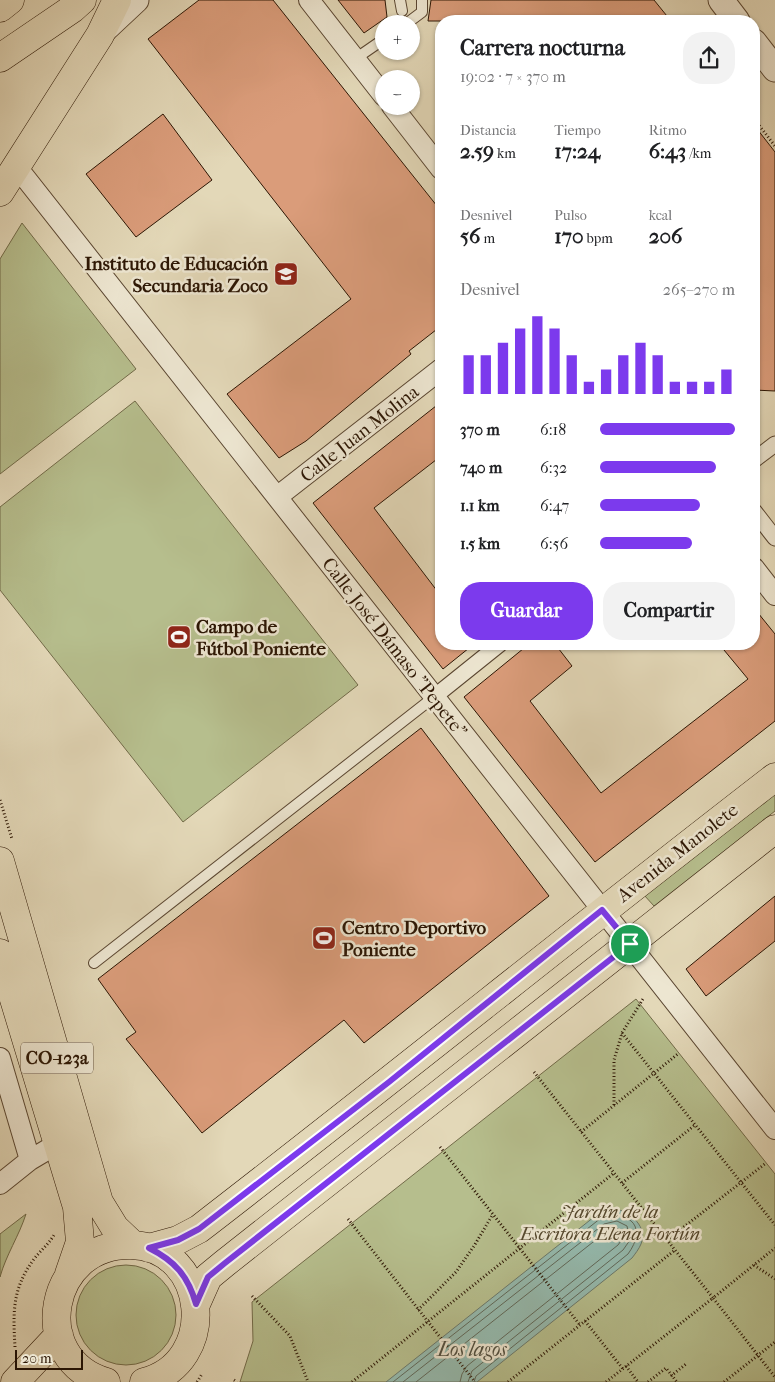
<!DOCTYPE html>
<html lang="es">
<meta charset="utf-8">
<style>
:root{--surface:#fff;--page:#f2f2f2;--text:#202124;--muted:#757577;--accent:#7c3aed}
body{margin:0;font-family:"IM FELL French Canon",serif;background:var(--page);color:var(--text);height:100vh;display:flex;flex-direction:column;font-size:19px;white-space:nowrap}
*{box-sizing:border-box;margin:0}
p{font-size:16px;color:var(--muted)}
.icon{flex:none;width:28px;height:28px;fill:none;stroke:currentColor;stroke-width:2;stroke-linecap:round;stroke-linejoin:round}
.map{position:relative;flex:1;overflow:hidden}
.details{position:absolute;left:435px;top:15px;width:325px;height:635px;display:flex;flex-direction:column;background:var(--surface);border-radius:20px;box-shadow:0 1px 4px #0004}
.details>*{flex:none}
.buttons{position:absolute;left:375px;top:15px;display:grid;gap:10px}
.buttons a{display:grid;place-items:center;width:45px;height:45px;border-radius:50%;background:var(--surface);box-shadow:0 1px 4px #0004;font-size:25px}
.scale{position:absolute;left:15px;bottom:12px;width:68px;box-sizing:border-box;padding-left:5px;border:2px solid #2c1604;border-top:0;font-size:14px;line-height:18px;white-space:nowrap;color:#2c1604;-webkit-text-stroke:4px #ede6d1;paint-order:stroke}
.pin{position:absolute;display:grid;place-items:center;width:42px;height:42px;color:#fff;margin:-21px;border:2px solid #fff;border-radius:50%;box-shadow:0 1px 5px #0007}
.round{display:grid;place-items:center;flex:none;width:52px;height:52px;border-radius:20px;background:var(--page)}
.overview{display:flex;align-items:center;justify-content:space-between;height:85px;padding:0 25px}
h1{font-size:22px;font-weight:800;line-height:38px}
.metrics{display:grid;grid-template-columns:repeat(3,1fr);gap:8px;height:85px;padding:5px 25px}
.metrics div{display:grid;align-content:center}
.metrics b{font-size:21px;font-weight:800}
.metrics small{font-size:14px;font-weight:400}
.metrics p{font-size:14px}
.chart{height:140px;padding:10px 25px}
.chart p{display:flex;justify-content:space-between}
.chart svg{width:100%;height:90px;margin-top:5px;stroke:var(--accent);stroke-width:6}
.action{display:flex;gap:10px;margin-top:auto;padding:10px 25px}
.action a{flex:1;height:58px;border-radius:20px;background:var(--accent);color:#fff;font-size:20px;font-weight:800;line-height:58px;text-align:center}
.action a+a{background:var(--page);color:var(--text)}
ul{padding:0 25px;list-style:none;font-size:16px}
li{display:grid;grid-template-columns:80px 60px 1fr;align-items:center;height:38px}
li i{height:12px;border-radius:6px;background:var(--accent)}
.map>svg:first-child{display:block}
.green{fill:#b6be8d;stroke:#716a48}
.water{fill:#95baae;stroke:#6b786a}
.lines{fill:none;stroke-linecap:round;stroke-linejoin:round}
.shore{stroke:#606859;stroke-width:1}
.building{fill:#da9c7a;stroke:#2c1604}
.service-casing{stroke:#5a4631;stroke-width:12}
.pedestrian-casing{stroke:#5a4631;stroke-width:17}
.minor-casing{stroke:#5a4631;stroke-width:22}
.tertiary-casing{stroke:#5a4631;stroke-width:27}
.primary-casing{stroke:#2c1604;stroke-width:29}
.path{stroke:#2c1604;stroke-width:3;stroke-dasharray:1 2.5;stroke-linecap:butt}
.service{stroke:#ede6d1;stroke-width:10}
.pedestrian{stroke:#ede6d1;stroke-width:15}
.minor{stroke:#ede6d1;stroke-width:20}
.tertiary{stroke:#ede6d1;stroke-width:25}
.primary{stroke:#e3d8b8;stroke-width:28}
.route-casing{stroke:#fff;stroke-width:10}
.route{stroke:#7c3aed;stroke-width:6}
.labels{text-anchor:middle;stroke-width:5;stroke-linejoin:round;paint-order:stroke}
.shield{fill:#ede6d1;stroke:#665442;stroke-width:1}
.shield-label{font-size:18px;font-weight:bold;fill:#2c1604}
.poi-label{font-size:19px;font-weight:bold;fill:#2c1604;stroke:#ede6d1;text-anchor:start}
.street-label{font-size:19px;fill:#2c1604;stroke:#ede6d1}
.park-label{font-size:19px;font-style:italic;fill:#55482d;stroke:#ede6d1}
.water-label{font-size:20px;font-style:italic;fill:#514f40;stroke:#ede6d1}
</style>
<div class="map">
<svg width="775" height="1382" viewBox="0 0 775 1382">
<rect width="100%" height="100%" fill="#e3d8b8"/>
<filter id="stains"><feTurbulence type="fractalNoise" baseFrequency=".004" numOctaves="4"/><feColorMatrix values="0 0 0 0 .2 0 0 0 0 .09 0 0 0 0 .02 0 0 0 .5 -.17"/></filter>
<radialGradient id="worn" r=".72"><stop offset=".6" stop-color="#630" stop-opacity="0"/><stop offset="1" stop-color="#630" stop-opacity=".3"/></radialGradient>
<path class="green" d="M22,223l114,146 -136,105v-215z
M135,401l223,284 -175,137 -183,-232v-83z
M775,791v20l-121,95 -10,-11z
M636,999l139,175v208h-535l13,-41 -1,-39z
M26,1214c-7,22 -20,41 -26,63v-43z
M76 1315a50 50 0 1 1 100 0a50 50 0 1 1-100 0Z"/>
<path class="water" d="M617,1209c14,4 31,18 24,35 -2,5 -6,10 -9,14l-155,124h-91l213,-169z"/>
<g class="lines">
<path class="shore" d="M393,1382l208,-164c31,-8 46,10 27,36l-152,122 -2,6
M403,1382l201,-158 13,-3 10,5 3,14 -7,10 -151,121 -4,11
M416,1382l191,-151 9,-3 4,2 3,8 -5,7 -151,121 -5,8 -2,8"/>
</g>
<path class="building" d="M199,0h74l168,211v115l-32,25 2,3 -105,87 -27,17 -52,-64 124,-95 -203,-260z
M338,0h47l2,17 -23,16z
M431,0h223l17,21h-243z
M163,114l49,66 -76,57 -50,-63z
M754,125l21,27v239l-21,-1z
M441,402v54l-67,52 67,88v48h33l-31,25 -130,-166z
M754,608l21,26v87l-180,141 -131,-165 65,-53h26l17,22 -42,35 71,92 147,-114 -29,-35h35z
M421,728l128,168 -185,147 -20,-23 -142,113 -76,-94 10,-7 -38,-53z
M775,896v45l-69,55 -20,-27z"/>
<g class="lines">
<defs>
<path id="service" d="M400,0l2,11
M406,24l16,-12v-12
M355,59l29,-20
M94,963l340,-266"/>
<path id="pedestrian" d="M754,460l21,-16
M754,511l21,27
M434,697l66,-53"/>
<path id="minor" d="M309,0l75,96
M392,106l49,63
M16,166l759,963
M277,497l164,-128
M754,568l21,27
M0,1058l30,102
M0,1184l30,-24 27,-16"/>
<path id="tertiary" d="M721,0l16,21
M105,29l31,-29
M754,42l21,27"/>
<path id="primary" d="M0,8l10,-8
M0,58l72,-49 10,-9
M0,192l100,-157 17,-35
M0,861l99,341 16,26 18,17
M0,953l77,254 3,35 -11,32
M149,1248l29,-8 21,-11c193,-149 383,-303 576,-452
M196,1304l12,-27 17,-14 550,-434
M15,1382l44,-47
M106,1382c-79,-23 -58,-139 25,-137 78,2 89,118 13,137"/>
</defs>
<use href="#service" class="service-casing"/>
<use href="#pedestrian" class="pedestrian-casing"/>
<use href="#minor" class="minor-casing"/>
<use href="#tertiary" class="tertiary-casing"/>
<use href="#primary" class="primary-casing"/>
<path class="path" d="M755,120l20,26
M0,800l12,39
M622,1033l153,192
M534,1072l179,226 62,-50
M614,1105v-45l8,-27 21,-34
M581,1132l98,-79
M440,1147l140,178
M622,1183l73,-58
M348,1219l127,163
M667,1240l99,-77
M754,1265l21,14
M252,1296l38,40 18,46
M418,1310l38,-38 18,-26 19,-32
M585,1321l38,48
M15,1347c-2,-35 -3,-58 19,-88 7,-9 14,-14 20,-24
M626,1366l12,16
M671,1376l15,-12
M234,1380l3,2
M197,1382l5,-8
M352,1382l262,-209
M508,1382l167,-132
M606,1382l107,-84 62,79
M648,1382l18,-14 11,14
M724,1382l51,-40"/>
<use href="#service" class="service"/>
<use href="#pedestrian" class="pedestrian"/>
<use href="#minor" class="minor"/>
<use href="#tertiary" class="tertiary"/>
<use href="#primary" class="primary"/>
</g>
<g class="lines">
<defs>
<path id="route" d="M602,910l28,34 -405,319 -17,14 -12,27c-8,-28 -21,-43 -47,-56l29,-8 21,-11 190,-147z"/>
</defs>
<use href="#route" class="route-casing"/>
<use href="#route" class="route"/>
</g>
<defs>
<symbol id="school-square" viewBox="-11 -11 22 22"><rect x="-9" y="-9" width="18" height="18" rx="4" fill="#8f2418" stroke="#ede6d1"/><path d="M0-5L7-2L0 1L-7-2ZM-4 1L0 2.5L4 1V4Q0 6-4 4Z" fill="#fff"/></symbol>
<symbol id="stadium-square" viewBox="-11 -11 22 22"><rect x="-9" y="-9" width="18" height="18" rx="4" fill="#8f2418" stroke="#ede6d1"/><path d="M0-5a6.5 5 0 1 0 0 10a6.5 5 0 1 0 0-10ZM-3.5-1.8h7v3.6h-7Z" fill="#fff"/></symbol>
</defs>
<g fill-rule="evenodd">
<use href="#school-square" x="272" y="260" width="28" height="28"/>
<use href="#stadium-square" x="165" y="623" width="28" height="28"/>
<use href="#stadium-square" x="310" y="924" width="28" height="28"/>
</g>
<g class="labels">
<rect class="shield" x="21" y="1042.5" width="72" height="31" rx="4"/>
<g class="shield-label">
<text x="57" y="1064">CO-123a</text>
</g>
<g class="poi-label">
<text x="268" y="270" text-anchor="end">Instituto de Educación<tspan x="268" dy="22">Secundaria Zoco</tspan></text>
<text x="196" y="633">Campo de<tspan x="196" dy="22">Fútbol Poniente</tspan></text>
<text x="342" y="934">Centro Deportivo<tspan x="342" dy="22">Poniente</tspan></text>
</g>
<g class="street-label">
<text transform="translate(359 433) rotate(-38)" y="7">Calle Juan Molina</text>
<text transform="translate(395 647) rotate(52)" y="7">Calle José Dámaso "Pepete"</text>
<text transform="translate(677 852) rotate(-38)" y="7">Avenida Manolete</text>
</g>
<g class="park-label">
<text x="610" y="1218">Jardín de la<tspan x="610" dy="22">Escritora Elena Fortún</tspan></text>
</g>
<g class="water-label">
<text x="472" y="1356">Los lagos</text>
</g>
</g>
<rect width="100%" height="100%" filter="url(#stains)"/>
<rect width="100%" height="100%" fill="url(#worn)"/>
</svg>
<div class="buttons">
<a>+</a>
<a>−</a>
</div>
<div class="scale">20 m</div>
<div class="pin" style="left:630px;top:944px;background:#1e9e55"><svg class="icon" aria-label="arrive" viewBox="0 0 24 24"><path d="M6 21V4h12l-3 4 3 4H6"/></svg></div>
<section class="details">
<div class="overview"><div><h1>Carrera nocturna</h1><p>19:02 · 7 × 370 m</p></div><a class="round"><svg class="icon" aria-label="share" viewBox="0 0 24 24"><path d="M12 15V3M7 8l5-5 5 5M5 13v7h14v-7"/></svg></a></div>
<div class="metrics">
<div><p>Distancia</p><b>2.59<small> km</small></b></div>
<div><p>Tiempo</p><b>17:24</b></div>
<div><p>Ritmo</p><b>6:43<small> /km</small></b></div>
</div>
<div class="metrics">
<div><p>Desnivel</p><b>56<small> m</small></b></div>
<div><p>Pulso</p><b>170<small> bpm</small></b></div>
<div><p>kcal</p><b>206</b></div>
</div>
<div class="chart"><p><span>Desnivel</span>265–270 m</p>
<svg viewBox="0 0 160 44" preserveAspectRatio="none"><path d="M5 44V25M15 44V25M25 44V19M35 44V12M45 44V6M55 44V12M65 44V25M75 44V38M85 44V32M95 44V25M105 44V19M115 44V25M125 44V38M135 44V38M145 44V38M155 44V32"/></svg>
</div>
<ul>
<li><b>370 m</b>6:18<i style="width:100%"></i></li>
<li><b>740 m</b>6:32<i style="width:86%"></i></li>
<li><b>1.1 km</b>6:47<i style="width:74%"></i></li>
<li><b>1.5 km</b>6:56<i style="width:68%"></i></li>
</ul>
<div class="action"><a>Guardar</a><a>Compartir</a></div>
</section>
</div>
